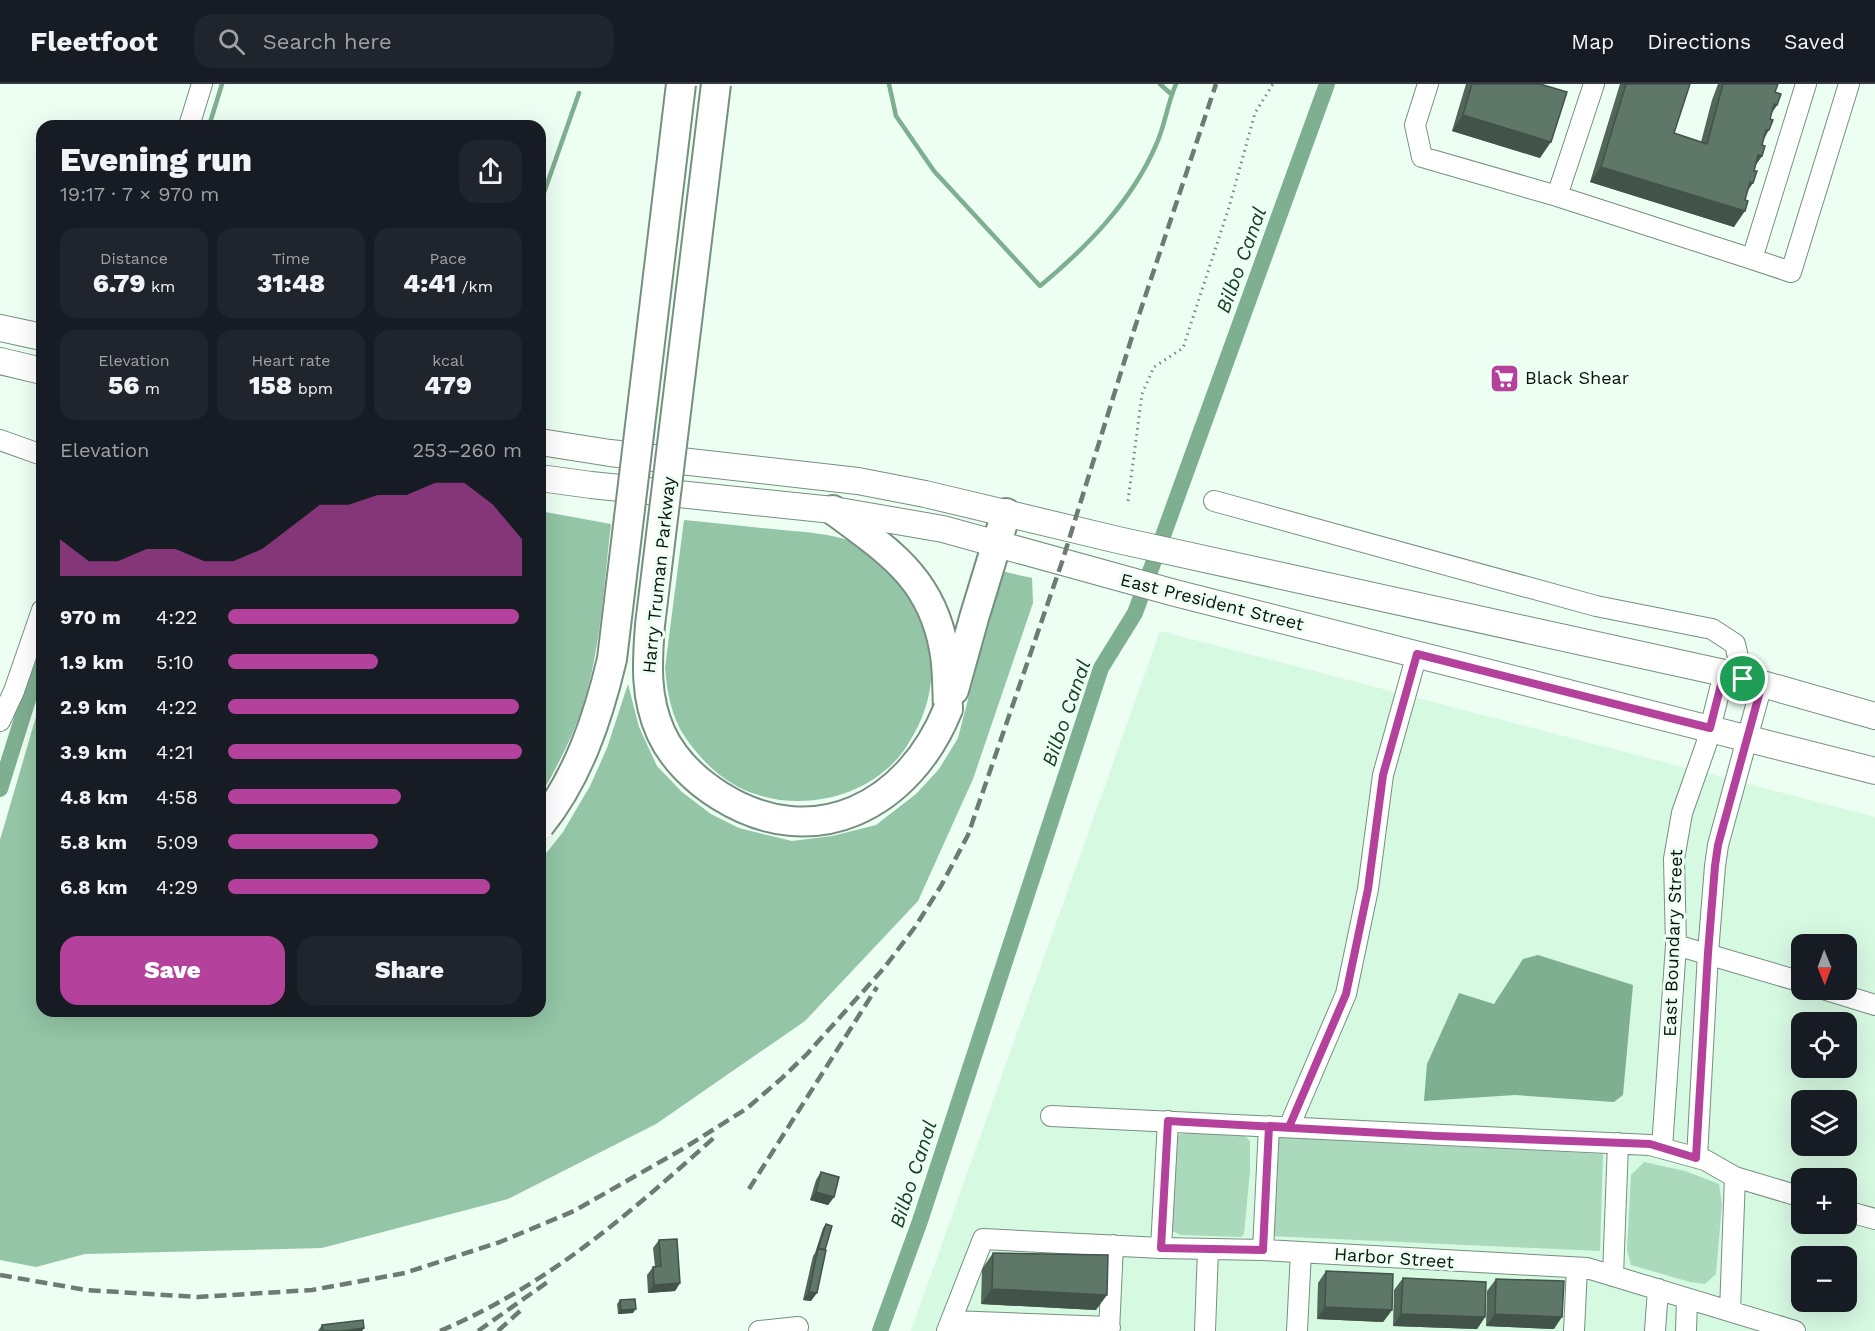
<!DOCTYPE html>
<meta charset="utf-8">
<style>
:root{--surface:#171b24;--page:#20242c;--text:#f1f3f6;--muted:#9ea1a6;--line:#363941;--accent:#b4429c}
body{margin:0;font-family:"Work Sans",sans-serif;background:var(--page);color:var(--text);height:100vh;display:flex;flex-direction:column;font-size:22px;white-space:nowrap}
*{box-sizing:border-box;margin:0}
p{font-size:20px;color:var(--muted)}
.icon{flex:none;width:33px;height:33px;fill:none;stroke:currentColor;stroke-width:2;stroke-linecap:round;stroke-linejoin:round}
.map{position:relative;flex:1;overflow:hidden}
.sheet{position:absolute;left:36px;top:36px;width:510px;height:897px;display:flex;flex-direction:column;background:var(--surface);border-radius:18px;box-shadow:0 6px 24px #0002}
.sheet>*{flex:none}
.needle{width:39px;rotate:179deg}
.tools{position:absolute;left:1791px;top:850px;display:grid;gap:12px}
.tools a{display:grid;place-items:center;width:66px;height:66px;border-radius:12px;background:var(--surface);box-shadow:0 6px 24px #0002;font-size:30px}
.pin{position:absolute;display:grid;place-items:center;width:51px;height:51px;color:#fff;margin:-26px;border:3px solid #fff;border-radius:50%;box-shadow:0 2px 6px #0007}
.round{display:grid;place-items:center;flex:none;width:63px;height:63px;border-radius:18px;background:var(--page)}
.overview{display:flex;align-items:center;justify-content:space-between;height:102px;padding:0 24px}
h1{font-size:33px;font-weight:800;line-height:45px}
.metrics{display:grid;grid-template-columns:repeat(3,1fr);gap:9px;height:102px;padding:6px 24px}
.metrics div{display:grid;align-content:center;border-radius:15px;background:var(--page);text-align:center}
.metrics b{font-size:26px;font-weight:800}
.metrics small{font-size:16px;font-weight:400}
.metrics p{font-size:16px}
.chart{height:168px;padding:12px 24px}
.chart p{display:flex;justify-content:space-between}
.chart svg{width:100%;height:108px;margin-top:6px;fill:var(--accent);opacity:.7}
.primary-button{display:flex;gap:12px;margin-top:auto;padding:12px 24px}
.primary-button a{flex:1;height:69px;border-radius:18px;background:var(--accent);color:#fff;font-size:24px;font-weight:800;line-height:69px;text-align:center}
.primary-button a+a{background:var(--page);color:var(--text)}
ul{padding:0 24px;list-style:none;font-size:20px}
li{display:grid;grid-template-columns:96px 72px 1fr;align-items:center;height:45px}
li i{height:15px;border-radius:8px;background:var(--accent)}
header{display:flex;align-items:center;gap:36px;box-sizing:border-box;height:84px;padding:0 30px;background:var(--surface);border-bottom:2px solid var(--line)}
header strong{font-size:28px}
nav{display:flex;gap:33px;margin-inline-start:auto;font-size:21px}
.search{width:420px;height:54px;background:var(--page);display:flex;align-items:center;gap:15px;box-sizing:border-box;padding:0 21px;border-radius:18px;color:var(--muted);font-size:22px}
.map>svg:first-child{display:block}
.built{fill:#d6f9e2;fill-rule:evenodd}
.green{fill:#abd9bc}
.forest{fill:#93c5a6}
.water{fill:#7eaf91}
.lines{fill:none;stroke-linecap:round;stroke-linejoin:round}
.stream{stroke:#7eaf91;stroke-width:4.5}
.canal{stroke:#7eaf91;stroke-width:16}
.minor-casing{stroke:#768f7f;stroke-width:22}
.major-casing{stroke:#768f7f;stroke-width:28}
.highway-casing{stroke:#768f7f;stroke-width:32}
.path{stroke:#7b8880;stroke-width:3;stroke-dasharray:1.5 4.5;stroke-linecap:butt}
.minor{stroke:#fff;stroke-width:20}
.major{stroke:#fff;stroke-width:26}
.highway{stroke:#fff;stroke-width:28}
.rail{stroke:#6d7b72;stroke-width:4.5;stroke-dasharray:12 6;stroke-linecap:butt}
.highway-bridge-casing{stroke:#768f7f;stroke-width:32;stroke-linecap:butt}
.highway-bridge{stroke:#fff;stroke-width:28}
.wall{fill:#526659}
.shaded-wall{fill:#425349}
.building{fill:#5f7768;stroke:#425349;stroke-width:1.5}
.route-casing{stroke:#fff;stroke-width:12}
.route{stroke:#b4429c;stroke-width:8}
.labels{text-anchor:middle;stroke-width:6;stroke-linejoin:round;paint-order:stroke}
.poi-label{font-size:18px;fill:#09130d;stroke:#edfef3;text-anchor:start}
.street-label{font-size:18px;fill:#09130d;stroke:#edfef3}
.water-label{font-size:20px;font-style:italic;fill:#133b25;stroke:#edfef3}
</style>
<header>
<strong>Fleetfoot</strong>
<div class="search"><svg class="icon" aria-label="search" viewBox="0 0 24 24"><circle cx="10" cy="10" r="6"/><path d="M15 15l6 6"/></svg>Search here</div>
<nav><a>Map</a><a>Directions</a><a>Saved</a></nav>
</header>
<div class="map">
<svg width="1875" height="1247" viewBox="0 0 1875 1247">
<rect width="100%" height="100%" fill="#edfef3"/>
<path class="built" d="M1160,547l715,186v514h-964zM1802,861h44v45h-44zM1802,939h44v45h-44zM1802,1017h44v45h-44zM1802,1095h44v45h-44zM1802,1173h44v45h-44z"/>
<path class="green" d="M1186,1049l59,3 5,5v30l-6,63 -3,3 -60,-2 -9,-4 -1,-15 5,-81z
M1279,1053l324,17 -3,97 -330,-15 3,-87z
M1644,1078l41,9 34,13 3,20 -6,70 -11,10 -15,-2 -59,-17 -4,-15 4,-75z"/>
<path class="forest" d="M540,427l71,13c-7,58 -10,125 -28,181 -10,32 -26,62 -43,91z
M684,436c33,3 66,7 99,10 20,2 54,4 72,13 33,16 51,46 65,78 3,8 8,17 10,25 5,30 -1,62 -16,88 -4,6 -7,13 -12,19 -39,50 -116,62 -169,31 -19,-11 -36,-29 -48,-47 -14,-20 -18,-46 -20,-69z
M1001,487l31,7 1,25 -60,176 -55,122 -113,120 -149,103 -148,75 -186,49 -237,6 -49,13 -36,-7v-420l42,-144v315h498v-150l23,-29 27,-46 17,-38 21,-64 11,43 18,39 25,26 29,22 28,14 53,13 40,-5 44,-11 40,-31 23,-25 19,-31z"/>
<path class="water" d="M1538,871l95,30 -10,110 -9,7 -99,-7 -91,6 3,-37 32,-71 35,11 29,-45z"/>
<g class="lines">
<path class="stream" d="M889,0l7,32 38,55 106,115c47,-39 92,-85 116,-141 9,-19 11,-41 20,-61
M1160,0l11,10
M209,42l13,-42
M540,120l39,-111"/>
<path class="canal" d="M0,705l42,-134
M880,1247l40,-110 181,-553 34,-55 192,-529"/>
<defs>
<path id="minor" d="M1428,0l-13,41 7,32 135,39
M1594,0l-37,112 195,63 54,-175
M189,42l13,-42
M1752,175l39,13 58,-188
M0,356l42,15
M1214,417l382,105 116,23 23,15 8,35
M0,637l14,-30 28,-81
M1676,861l126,37
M1826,906l49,15
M1051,1032l599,29 55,15 30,17 67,20
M1289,1043l57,-133 22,-105 15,-114 34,-121
M1662,1064l14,-203 -2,-86 8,-46 24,-68 18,-72
M1697,1074l11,-205 7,-87 3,-21 44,-161
M1846,1127l29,8
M1161,1164l7,-127
M1263,1166l6,-124
M1613,1192l5,-133
M1730,1227l5,-134
M951,1237l159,6
M759,1247l39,-4
M947,1247l36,-92 178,9 102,2 324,18 208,63
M1109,1247l4,-86
M1205,1247l3,-82
M1297,1247l4,-79
M1574,1247l3,-63
M1655,1247l3,-42
M1686,1247l1,-32"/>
<path id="major" d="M0,244l42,9
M0,277l42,10
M540,358l70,11 248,28 67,13 193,46 606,133 151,43
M540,394l51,7 242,25 110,19 232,64 700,178"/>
<path id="highway" d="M833,426c55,41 98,67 111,139 4,20 3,41 4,60
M954,606l20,-72 32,-105"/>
</defs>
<use href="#minor" class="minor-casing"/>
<use href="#major" class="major-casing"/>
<use href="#highway" class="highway-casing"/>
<path class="path" d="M1128,417l14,-107 12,-27 29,-19 46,-141 26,-94 18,-29"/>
<use href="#minor" class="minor"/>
<use href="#major" class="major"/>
<use href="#highway" class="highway"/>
<path class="rail" d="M749,1105l128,-202
M0,1191l86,15 112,7 114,-7 93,-17 95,-31 74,-31 107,-61 65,-41 35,-30 26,-25 77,-86 31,-41 26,-41 27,-51 94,-273 73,-235 81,-243
M440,1247c110,-47 190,-118 277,-196
M478,1247l71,-50
M498,1247l22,-20"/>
<defs>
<path id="highway-bridge" d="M716,0l-66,541c-3,38 -5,73 11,108 12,26 35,48 59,63 94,59 189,10 228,-87
M540,741c38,-47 58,-107 72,-166l69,-575"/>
</defs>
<use href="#highway-bridge" class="highway-bridge-casing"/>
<use href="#highway-bridge" class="highway-bridge"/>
</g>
<path class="wall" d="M1466,0h74v74l-88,-27z
M1620,0h70l-16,49 27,9 11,-42 6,-16h60l-3,8 2,13 -6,9 -1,5 -1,11 -5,9 -2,6v11l-7,9 -8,27 -13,35 -144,-45z
M821,1088l13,25 -6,8 -18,-5 6,-20z
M826,1140l-15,77 -8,-1 10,-44 2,-3 8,-25z
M659,1156l21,43 -5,8 -27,2 -1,-18 6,-8h2l-2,-19z
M993,1169l103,57 -115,-6 1,-35z
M1326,1187l66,39 -9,12 -66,-3 1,-36z
M1403,1194l82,39 -8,12 -84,-3 1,-36z
M1496,1195l58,50 -68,-3 1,-35z
M620,1216l13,13 -15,1 -1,-10z
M322,1241l42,3 -2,3h-44z"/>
<path class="shaded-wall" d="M1774,20l3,1 -11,16z
M1463,31l88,27 -11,16 -88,-27z
M1758,71l4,1 -11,16z
M1601,83l144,44 -11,16 -144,-45z
M1750,98l3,1 -11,16z
M816,1108l18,5 -6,8 -18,-5z
M680,1199l-5,8 -27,2 6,-8z
M992,1205l115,6 -11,15 -115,-6z
M809,1208l8,1 -6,8 -8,-1z
M1325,1223l67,3 -9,12 -66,-3z
M636,1225l-3,4 -15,1 3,-4z
M1401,1230l84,3 -8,12 -84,-3z
M1495,1230l67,3 -8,12 -68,-3z
M364,1244l-2,3h-20z"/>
<path class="building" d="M1472,0h68l27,8 -16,50 -88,-27z
M1626,0h64l-16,49 33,11 16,-60h55l-3,8 6,2 -4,11 -3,-1 -4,15 3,1 -4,10h-3l-4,15 3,1 -3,10 -4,-1 -4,16h3l-4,12 -3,-1 -5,18 3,1 -3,10 -144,-44z
M821,1088l18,5 -5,20 -18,-5z
M826,1140l6,2 -7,24 -7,-1z
M677,1155l3,44 -26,2 -1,-18 8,-1 -2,-26z
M818,1164l8,2 -9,43 -8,-1z
M993,1169l115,2 -1,40 -115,-6z
M1326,1187l67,3 -1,36 -67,-3z
M1403,1194l83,4 -1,35 -84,-3z
M1496,1195l68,2 -2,36 -67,-3z
M635,1215l1,10 -15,1 -1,-10z
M363,1236l1,8 -22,3h-19l-1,-6z"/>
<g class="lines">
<defs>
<path id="route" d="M1743,595l-19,-6 -14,55 -293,-74 -34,121 -15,114 -22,105 -57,133 -20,-1 -6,124 -102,-2 7,-127 269,15 213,8 46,14 12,-205 7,-87 3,-21 44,-161 -19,-5"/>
</defs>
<use href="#route" class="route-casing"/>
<use href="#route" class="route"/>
</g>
<defs>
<symbol id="supermarket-square" viewBox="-11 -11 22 22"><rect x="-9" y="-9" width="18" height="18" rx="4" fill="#b4429c" stroke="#edfef3"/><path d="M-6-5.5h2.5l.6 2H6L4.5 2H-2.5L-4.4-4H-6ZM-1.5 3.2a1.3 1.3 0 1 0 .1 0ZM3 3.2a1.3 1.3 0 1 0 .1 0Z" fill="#fff"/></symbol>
</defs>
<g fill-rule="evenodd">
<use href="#supermarket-square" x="1488" y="278" width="33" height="33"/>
</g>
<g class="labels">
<g class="poi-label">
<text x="1525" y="300">Black Shear</text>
</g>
<g class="street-label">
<text transform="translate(659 491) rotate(-84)" y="6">Harry Truman Parkway</text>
<text transform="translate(1212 518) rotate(14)" y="6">East President Street</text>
<text transform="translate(1673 859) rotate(-88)" y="6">East Boundary Street</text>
<text transform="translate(1394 1174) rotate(4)" y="6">Harbor Street</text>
</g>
<g class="water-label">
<text transform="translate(1241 176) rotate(-70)" y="7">Bilbo Canal</text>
<text transform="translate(1066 629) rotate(-71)" y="7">Bilbo Canal</text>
<text transform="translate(913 1090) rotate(-72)" y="7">Bilbo Canal</text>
</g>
</g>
</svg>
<div class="tools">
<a><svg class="needle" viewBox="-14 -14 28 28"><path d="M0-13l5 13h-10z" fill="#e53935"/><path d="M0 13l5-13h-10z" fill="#9ea1a6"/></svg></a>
<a><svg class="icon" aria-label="locate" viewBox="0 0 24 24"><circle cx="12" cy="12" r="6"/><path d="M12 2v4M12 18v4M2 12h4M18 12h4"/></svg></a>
<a><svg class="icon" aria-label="layers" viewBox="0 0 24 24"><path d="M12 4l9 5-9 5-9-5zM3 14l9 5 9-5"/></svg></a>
<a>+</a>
<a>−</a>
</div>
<div class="pin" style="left:1743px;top:595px;background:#1e9e55"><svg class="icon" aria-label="arrive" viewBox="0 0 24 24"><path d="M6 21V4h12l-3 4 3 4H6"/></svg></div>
<section class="sheet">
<div class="overview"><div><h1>Evening run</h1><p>19:17 · 7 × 970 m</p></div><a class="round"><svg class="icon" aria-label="share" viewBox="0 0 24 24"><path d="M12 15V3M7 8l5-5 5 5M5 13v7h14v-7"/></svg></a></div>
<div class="metrics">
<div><p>Distance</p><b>6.79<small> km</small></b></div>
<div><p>Time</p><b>31:48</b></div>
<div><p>Pace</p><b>4:41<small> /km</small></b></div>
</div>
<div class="metrics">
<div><p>Elevation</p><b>56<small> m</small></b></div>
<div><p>Heart rate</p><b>158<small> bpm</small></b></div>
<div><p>kcal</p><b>479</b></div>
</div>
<div class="chart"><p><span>Elevation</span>253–260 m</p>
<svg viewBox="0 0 160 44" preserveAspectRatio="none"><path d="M0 44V29L10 38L20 38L30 33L40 33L50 38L60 38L70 33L80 24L90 15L100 15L110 11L120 11L130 6L140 6L150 15L160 29V44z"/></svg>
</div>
<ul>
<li><b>970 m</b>4:22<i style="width:99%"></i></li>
<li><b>1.9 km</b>5:10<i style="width:51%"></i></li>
<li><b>2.9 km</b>4:22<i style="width:99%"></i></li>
<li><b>3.9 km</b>4:21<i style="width:100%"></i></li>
<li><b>4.8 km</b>4:58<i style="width:59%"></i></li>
<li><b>5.8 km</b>5:09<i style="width:51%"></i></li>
<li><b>6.8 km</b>4:29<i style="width:89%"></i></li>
</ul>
<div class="primary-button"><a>Save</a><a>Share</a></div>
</section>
</div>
